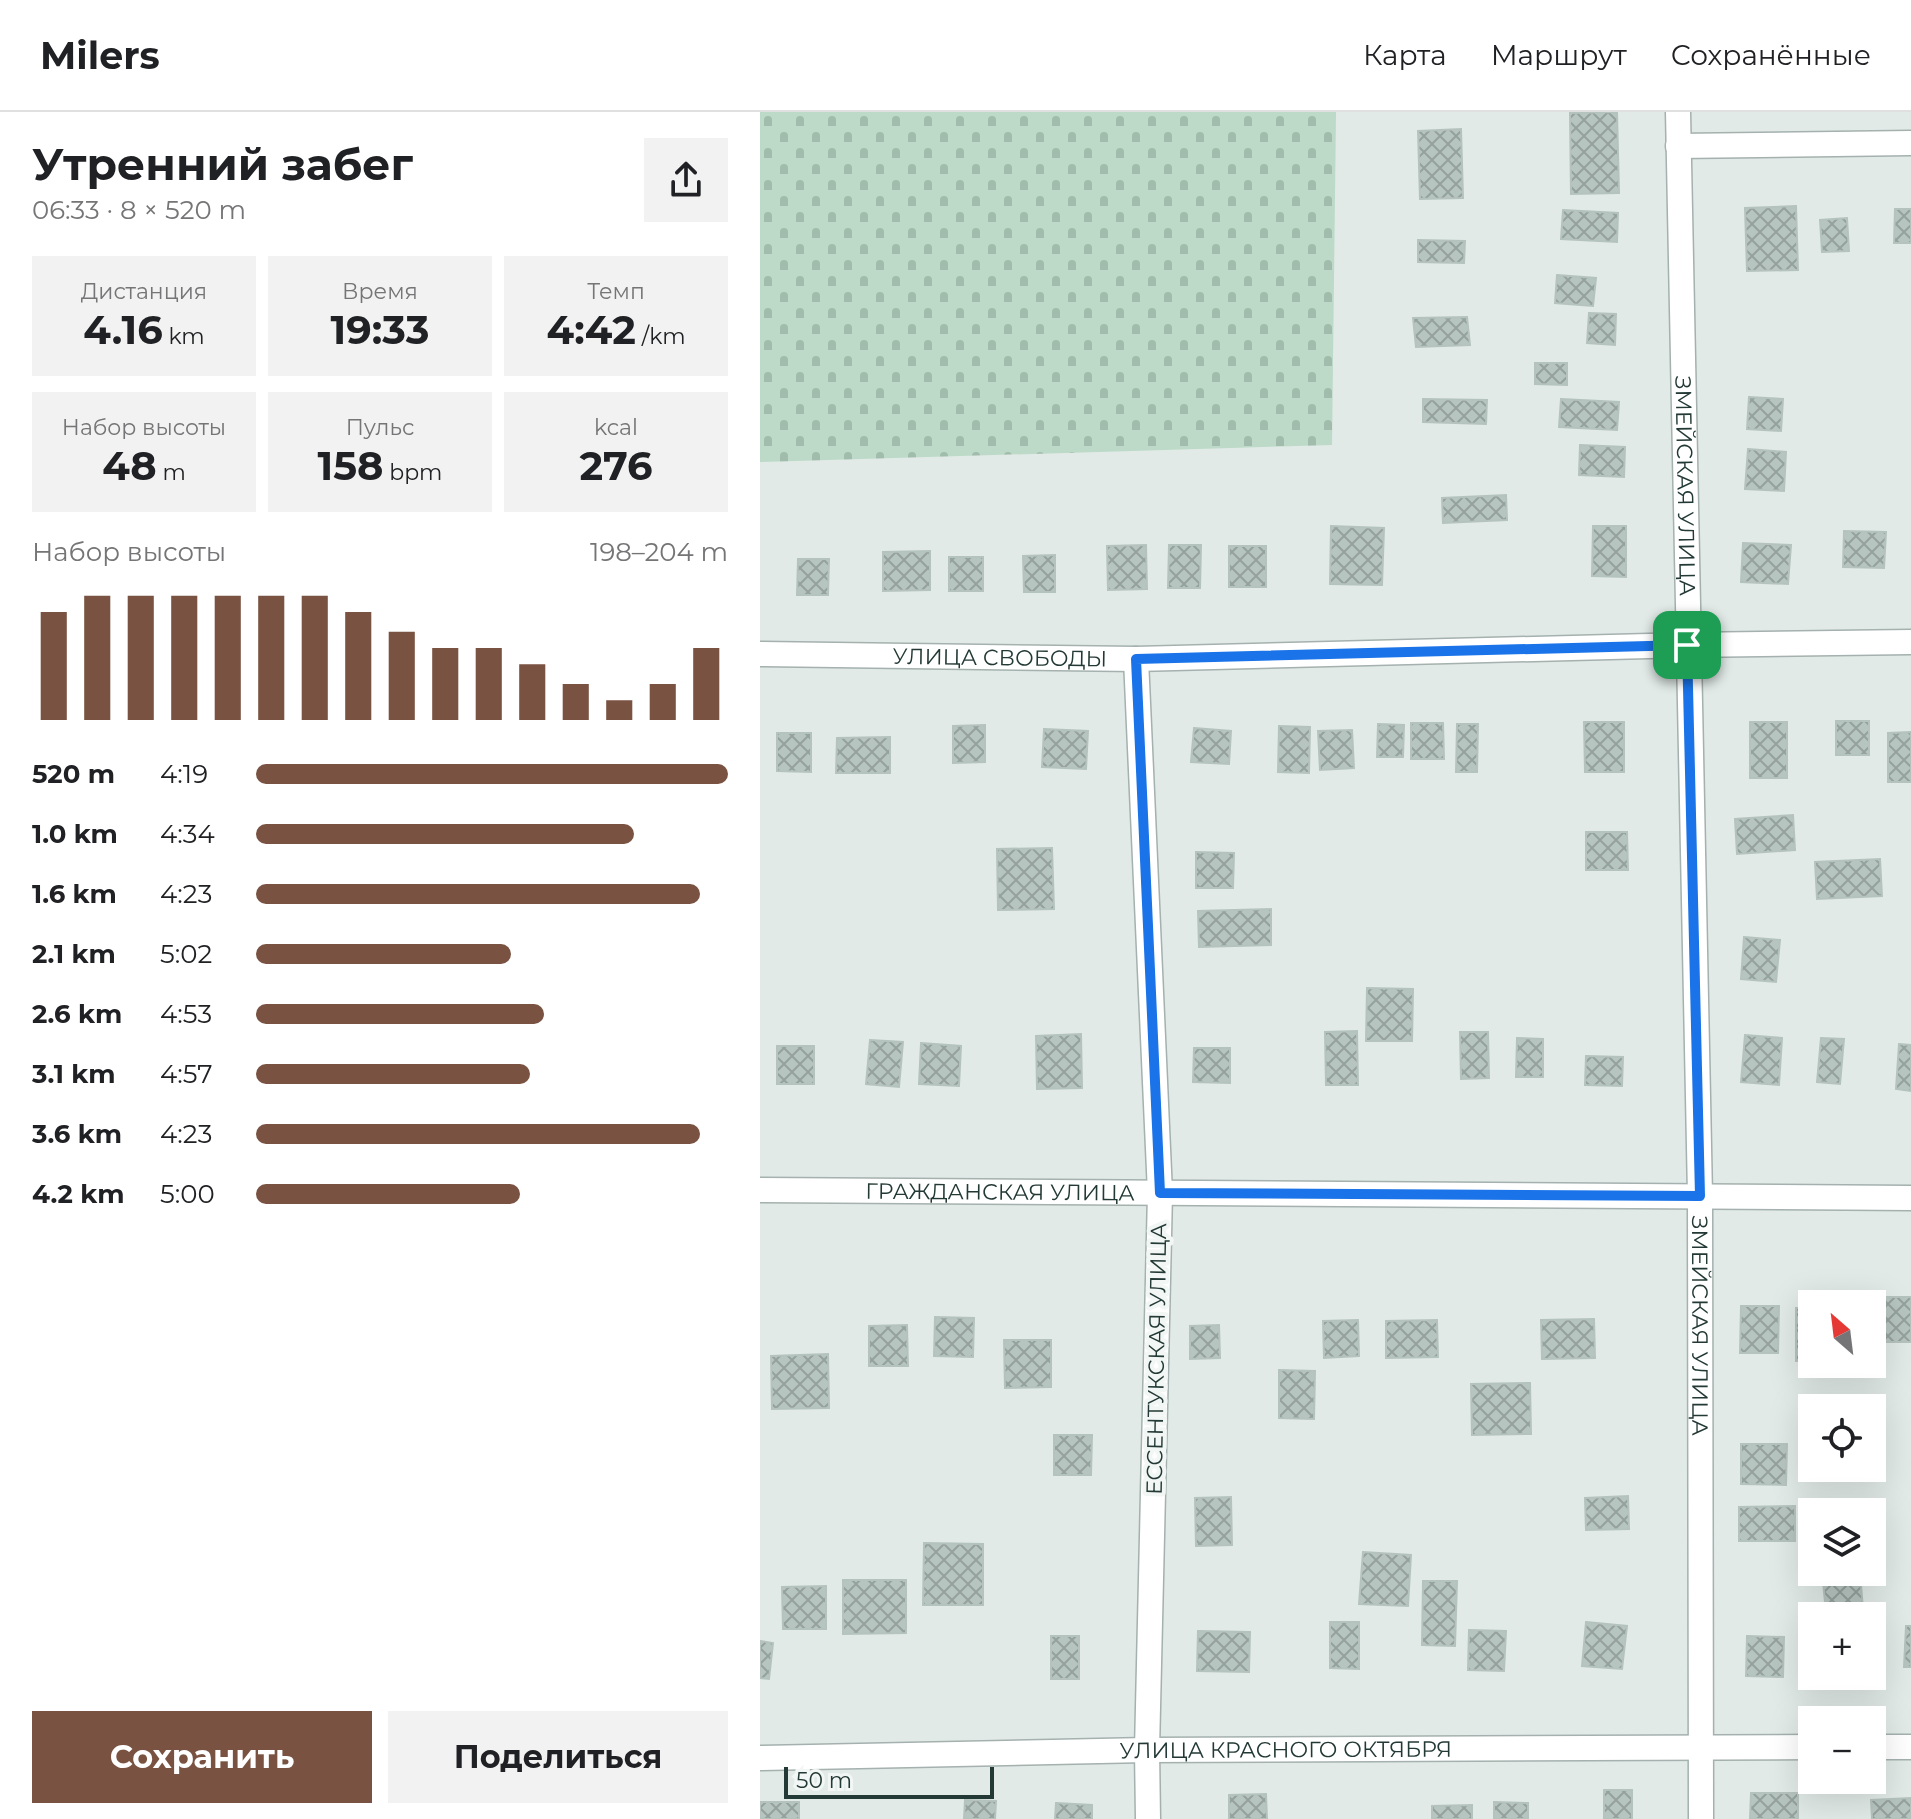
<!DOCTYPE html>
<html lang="ru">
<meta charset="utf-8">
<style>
:root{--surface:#fff;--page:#f2f2f2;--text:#202124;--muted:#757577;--line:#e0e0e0;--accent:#795241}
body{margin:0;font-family:Montserrat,sans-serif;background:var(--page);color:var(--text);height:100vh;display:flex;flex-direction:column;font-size:30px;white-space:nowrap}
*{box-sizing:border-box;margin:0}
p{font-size:26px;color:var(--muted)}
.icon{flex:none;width:44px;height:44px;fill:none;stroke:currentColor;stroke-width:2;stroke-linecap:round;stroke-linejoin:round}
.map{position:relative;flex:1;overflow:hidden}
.side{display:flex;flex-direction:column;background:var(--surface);width:760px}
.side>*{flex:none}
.needle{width:52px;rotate:332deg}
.controls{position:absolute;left:1038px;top:1178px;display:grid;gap:16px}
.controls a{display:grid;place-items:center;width:88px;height:88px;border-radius:0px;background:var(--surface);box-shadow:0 8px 32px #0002;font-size:40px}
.scale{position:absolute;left:24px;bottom:20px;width:210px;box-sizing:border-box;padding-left:8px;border:4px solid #233935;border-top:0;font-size:22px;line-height:28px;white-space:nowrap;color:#233935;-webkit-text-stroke:6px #f2f7f5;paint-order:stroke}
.pin{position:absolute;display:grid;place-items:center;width:68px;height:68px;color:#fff;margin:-34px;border-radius:16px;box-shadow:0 4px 12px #0006}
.round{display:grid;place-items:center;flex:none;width:84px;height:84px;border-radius:0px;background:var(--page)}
.overview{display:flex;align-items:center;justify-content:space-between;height:136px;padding:0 32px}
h1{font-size:44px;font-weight:700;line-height:60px}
.metrics{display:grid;grid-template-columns:repeat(3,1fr);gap:12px;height:136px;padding:8px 32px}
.metrics div{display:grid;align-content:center;border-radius:0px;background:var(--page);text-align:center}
.metrics b{font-size:40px;font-weight:700}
.metrics small{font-size:22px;font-weight:400}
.metrics p{font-size:22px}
.chart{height:224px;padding:16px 32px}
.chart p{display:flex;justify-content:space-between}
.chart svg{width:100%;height:144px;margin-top:8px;stroke:var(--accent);stroke-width:6}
.button{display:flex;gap:16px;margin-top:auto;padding:16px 32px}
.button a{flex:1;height:92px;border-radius:0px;background:var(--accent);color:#fff;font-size:32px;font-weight:700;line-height:92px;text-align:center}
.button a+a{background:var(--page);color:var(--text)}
ul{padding:0 32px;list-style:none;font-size:26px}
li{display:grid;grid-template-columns:128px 96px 1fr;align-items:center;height:60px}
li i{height:20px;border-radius:10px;background:var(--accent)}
header{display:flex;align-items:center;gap:48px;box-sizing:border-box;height:112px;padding:0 40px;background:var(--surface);border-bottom:2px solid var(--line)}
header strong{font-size:38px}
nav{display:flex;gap:44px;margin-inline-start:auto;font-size:28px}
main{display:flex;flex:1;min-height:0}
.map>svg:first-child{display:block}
.cemetery{fill:url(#cemetery-stones)}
.building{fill:url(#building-cross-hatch);stroke:#b5c3be;stroke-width:2}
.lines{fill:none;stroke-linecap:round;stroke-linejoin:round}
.minor-casing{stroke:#a4b1ae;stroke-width:27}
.minor{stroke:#fff;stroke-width:24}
.route-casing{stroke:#fff;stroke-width:16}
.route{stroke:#1a73e8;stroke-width:10}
.labels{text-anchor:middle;stroke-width:8;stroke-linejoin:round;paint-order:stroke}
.street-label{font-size:22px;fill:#233935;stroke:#f2f7f5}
</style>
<header>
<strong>Milers</strong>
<nav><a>Карта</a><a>Маршрут</a><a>Сохранённые</a></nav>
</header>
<main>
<section class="side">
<div class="overview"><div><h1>Утренний забег</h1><p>06:33 · 8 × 520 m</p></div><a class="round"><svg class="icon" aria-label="share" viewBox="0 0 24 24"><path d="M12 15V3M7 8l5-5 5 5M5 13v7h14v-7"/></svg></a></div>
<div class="metrics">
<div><p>Дистанция</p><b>4.16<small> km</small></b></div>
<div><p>Время</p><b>19:33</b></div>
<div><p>Темп</p><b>4:42<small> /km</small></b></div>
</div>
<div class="metrics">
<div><p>Набор высоты</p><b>48<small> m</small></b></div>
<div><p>Пульс</p><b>158<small> bpm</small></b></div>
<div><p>kcal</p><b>276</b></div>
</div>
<div class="chart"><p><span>Набор высоты</span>198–204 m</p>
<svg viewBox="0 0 160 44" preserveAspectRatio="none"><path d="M5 44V11M15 44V6M25 44V6M35 44V6M45 44V6M55 44V6M65 44V6M75 44V11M85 44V17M95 44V22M105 44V22M115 44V27M125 44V33M135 44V38M145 44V33M155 44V22"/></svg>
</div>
<ul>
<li><b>520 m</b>4:19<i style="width:100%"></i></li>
<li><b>1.0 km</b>4:34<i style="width:80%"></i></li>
<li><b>1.6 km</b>4:23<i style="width:94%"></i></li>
<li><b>2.1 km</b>5:02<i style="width:54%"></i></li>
<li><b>2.6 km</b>4:53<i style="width:61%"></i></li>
<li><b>3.1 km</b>4:57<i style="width:58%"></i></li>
<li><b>3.6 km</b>4:23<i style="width:94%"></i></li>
<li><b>4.2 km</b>5:00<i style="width:56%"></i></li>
</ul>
<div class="button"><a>Сохранить</a><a>Поделиться</a></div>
</section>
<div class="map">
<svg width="1151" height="1707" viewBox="0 0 1151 1707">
<defs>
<pattern id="cemetery-stones" width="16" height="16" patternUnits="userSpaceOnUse" patternTransform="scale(2)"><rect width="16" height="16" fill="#bcdac7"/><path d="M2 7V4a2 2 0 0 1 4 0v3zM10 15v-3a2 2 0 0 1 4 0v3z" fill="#a1bcac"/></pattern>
<pattern id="building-cross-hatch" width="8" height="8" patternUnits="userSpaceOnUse" patternTransform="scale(2)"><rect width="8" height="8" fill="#b7c5c0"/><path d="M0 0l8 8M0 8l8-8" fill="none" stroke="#94a19d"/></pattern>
</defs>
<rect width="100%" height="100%" fill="#e1eae7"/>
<path class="cemetery" d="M0,0h576l-4,333 -572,17z"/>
<path class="building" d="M857,0l2,81 -48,1 -1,-81z
M701,17l2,69 -43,1 -2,-68z
M1036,94l2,64 -51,1 -2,-63z
M1135,97h16v34h-17z
M803,98l55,3 -1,29 -56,-3z
M1087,106l2,33 -27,1 -2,-32z
M658,128l47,1 -1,22 -46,-1z
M797,163l39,3 -3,28 -38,-3z
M829,201l27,1 -1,31 -28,-2z
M707,205l3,28 -54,2 -3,-29z
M775,251h32v22l-32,-1z
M989,285l34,2 -2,32 -34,-2z
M663,287l64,1 -1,24 -63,-2z
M801,287l58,3 -2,28 -58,-3z
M820,333l45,2 -1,30 -45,-2z
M988,337l38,3 -2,39 -39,-2z
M746,383l1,25 -64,3 -1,-25z
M571,414l53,2 -2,57 -52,-1z
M833,414h33v51l-34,-1z
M1084,419l42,1 -2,36 -41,-1z
M983,431l48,2 -3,39 -47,-2z
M386,433l1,44 -39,1 -1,-44z
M409,433h32l-1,43h-32z
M469,434h37v41h-37z
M170,439v39l-47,1v-39z
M295,443v37h-31l-1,-36z
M189,445h34v34h-34z
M38,447h31l-1,36h-31z
M1076,609h33v34h-33z
M824,610h40v50h-39z
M990,610h37v56h-37z
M651,611h32l1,36h-33z
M618,612l26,1 -1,32h-26z
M697,612h21l-1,48h-21z
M225,613v37l-32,1v-37z
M519,614l31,1 -1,46 -31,-1z
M434,616l37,3 -2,33 -38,-2z
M284,617l44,2 -2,38 -44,-2z
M592,618l2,38 -34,2 -2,-39z
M1151,620v50h-23v-49z
M17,621h34v39l-34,-1z
M130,625v36h-54l1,-35z
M1033,703l2,35 -58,4 -2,-35z
M826,720h41l1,38h-42z
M292,736l2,61 -56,1 -1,-61z
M436,740l38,1 -1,35h-37z
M1120,747l2,37 -65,3 -2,-37z
M511,797v36l-72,2 -1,-36z
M984,825l36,3 -4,42 -35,-3z
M607,876l46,1 -1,52h-46z
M597,919l1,54h-32l-1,-53z
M700,920h28l1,46 -28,1z
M321,922l1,54 -45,1 -1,-53z
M985,923l37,3 -3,47 -38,-3z
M757,926l26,1v38h-27z
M1061,926l23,1 -4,45 -23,-2z
M110,928l33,2 -4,45 -33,-3z
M161,931l40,3 -2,40 -40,-2z
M1139,932l12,1v46l-15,-2z
M17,934h37v38h-37z
M434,936h36v35l-37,-1z
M826,944l37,1 -1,29 -37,-1z
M1117,1185h34v45h-34z
M981,1194h38l-1,47h-38z
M1036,1196h16v53h-16z
M175,1205l39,1 -1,39 -39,-1z
M834,1207l1,39 -53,1 -1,-39z
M598,1208l1,36 -35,2 -1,-37z
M677,1208l1,37 -52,1v-37z
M147,1213l1,41h-39v-40z
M459,1213l1,33 -30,1v-33z
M244,1228h47v47l-46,1z
M68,1242l1,54 -57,1 -1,-53z
M519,1258l36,1 -1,48 -35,-1z
M770,1271l1,51 -59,1 -1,-51z
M294,1323h38l-1,40h-37z
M981,1332h46l-1,41 -45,-1z
M868,1384l1,33 -43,1 -1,-32z
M471,1385l1,48 -36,1 -1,-48z
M1035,1394v35h-56v-34z
M164,1431l59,1v61h-60z
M603,1440l48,3 -3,51 -49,-2z
M1062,1460h38l3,37 -37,3z
M83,1468h63v53l-63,1z
M663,1469h34l-2,65 -33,-1z
M66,1474v43h-43l-1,-42z
M570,1510h29v47l-29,-1z
M826,1510l41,4 -5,43 -40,-3z
M1146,1514h5v41h-7z
M709,1518l37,1 -2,40 -36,-1z
M438,1519l52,1 -1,40 -52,-1z
M291,1524h28v43h-28z
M987,1524l37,1 -1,40 -37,-1z
M0,1529l13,2 -4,36 -9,-1z
M844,1678h28v29h-28z
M991,1681h47v26h-48z
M506,1682l1,25h-38v-24z
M1151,1686v21h-39l-1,-19z
M205,1688l31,1 -1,18h-31z
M0,1690h39v17h-39z
M734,1690l34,1v16h-34z
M296,1691l36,2v14h-37z
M712,1693v14h-40v-13z"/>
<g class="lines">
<defs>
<g id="minor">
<path id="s1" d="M918,0l22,1084 1,623"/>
<path d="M918,34l233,-3"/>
<path id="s2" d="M0,542l376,5 551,-14 224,-3"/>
<path d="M376,547l24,534 -13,557 1,69"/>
<path id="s3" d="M0,1078l1151,8"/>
<path d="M1112,1635h39"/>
<path id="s4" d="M0,1646l387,-8 665,-3"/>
</g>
</defs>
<use href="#minor" class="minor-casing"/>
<use href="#minor" class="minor"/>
</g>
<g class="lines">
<defs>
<path id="route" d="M927,533l13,551 -540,-3 -24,-534z"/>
</defs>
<use href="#route" class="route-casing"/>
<use href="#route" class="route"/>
</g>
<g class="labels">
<g class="street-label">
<text dy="8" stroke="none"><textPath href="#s1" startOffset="374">ЗМЕЙСКАЯ УЛИЦА</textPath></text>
<text dy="8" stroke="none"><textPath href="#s2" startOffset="240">УЛИЦА СВОБОДЫ</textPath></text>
<text dy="8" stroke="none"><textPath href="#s3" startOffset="240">ГРАЖДАНСКАЯ УЛИЦА</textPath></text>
<text dy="8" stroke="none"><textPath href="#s1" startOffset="1214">ЗМЕЙСКАЯ УЛИЦА</textPath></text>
<text transform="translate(396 1247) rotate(-89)" y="8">ЕССЕНТУКСКАЯ УЛИЦА</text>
<text dy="8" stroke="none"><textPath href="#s4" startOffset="526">УЛИЦА КРАСНОГО ОКТЯБРЯ</textPath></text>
</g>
</g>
</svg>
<div class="controls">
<a><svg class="needle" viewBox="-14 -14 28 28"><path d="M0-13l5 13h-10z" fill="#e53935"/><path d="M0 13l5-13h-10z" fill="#757577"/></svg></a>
<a><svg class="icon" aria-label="locate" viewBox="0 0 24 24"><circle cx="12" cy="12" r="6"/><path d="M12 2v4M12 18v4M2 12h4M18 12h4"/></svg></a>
<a><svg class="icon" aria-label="layers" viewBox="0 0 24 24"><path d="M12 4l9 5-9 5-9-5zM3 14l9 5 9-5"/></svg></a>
<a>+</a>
<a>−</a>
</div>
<div class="scale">50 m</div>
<div class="pin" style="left:927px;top:533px;background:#1e9e55"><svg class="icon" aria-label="arrive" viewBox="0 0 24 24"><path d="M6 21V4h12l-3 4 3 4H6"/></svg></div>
</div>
</main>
